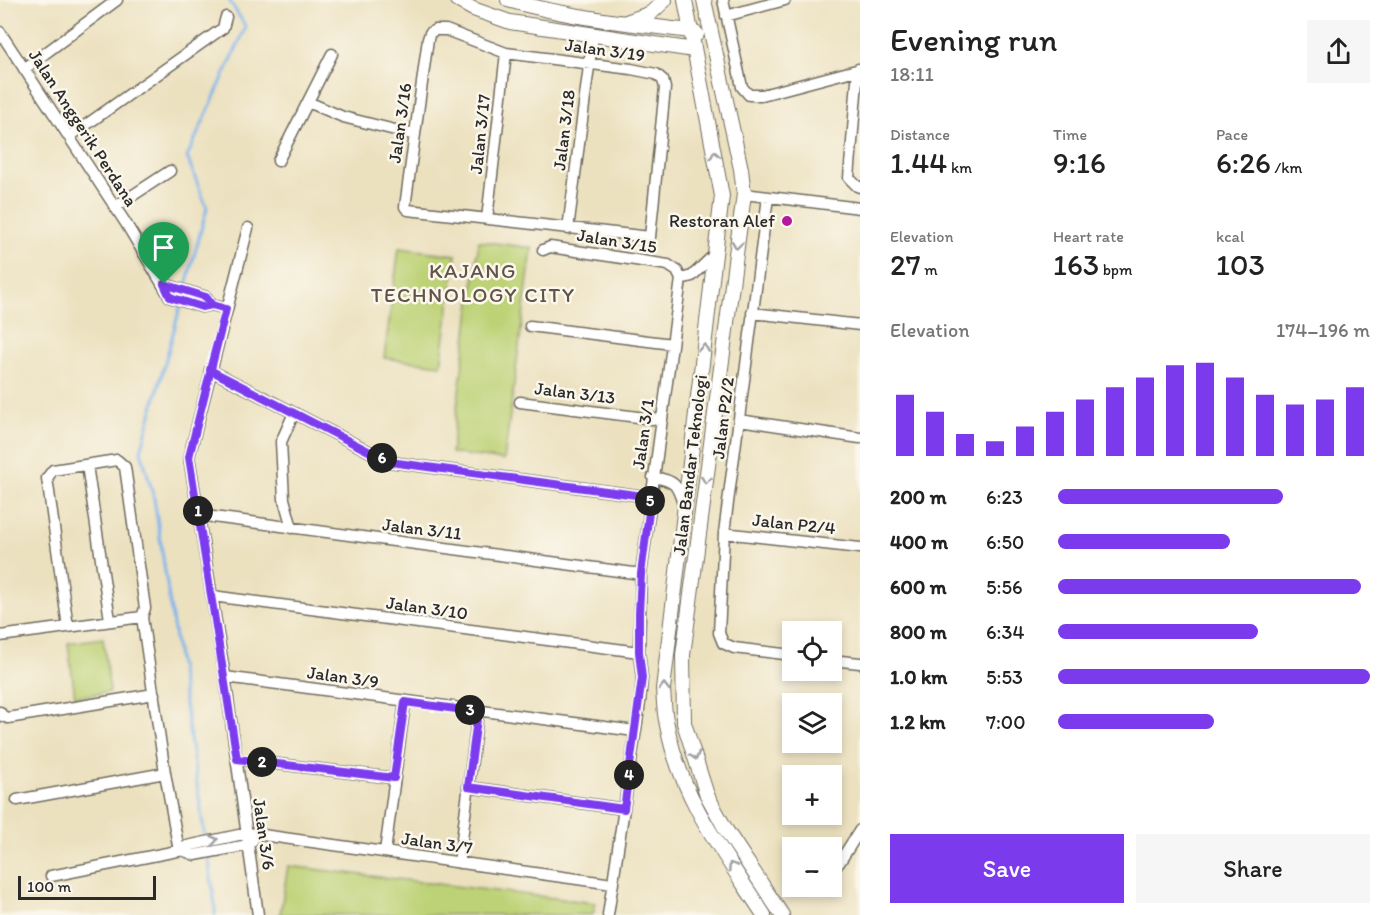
<!DOCTYPE html>
<meta charset="utf-8">
<style>
:root{--surface:#fff;--page:#f6f6f6;--text:#222;--muted:#767676;--accent:#7c3aed}
body{margin:0;font-family:Itim,sans-serif;background:var(--page);color:var(--text);height:100vh;display:flex;flex-direction:column;font-size:22px;white-space:nowrap}
*{box-sizing:border-box;margin:0}
p{font-size:20px;color:var(--muted)}
.icon{flex:none;width:33px;height:33px;fill:none;stroke:currentColor;stroke-width:2;stroke-linecap:round;stroke-linejoin:round}
.map{position:relative;flex:1;overflow:hidden}
.side{display:flex;flex-direction:column;background:var(--surface);width:540px}
.side>*{flex:none}
.buttons{position:absolute;left:782px;top:621px;display:grid;gap:12px}
.buttons a{display:grid;place-items:center;width:60px;height:60px;border-radius:0px;background:var(--surface);box-shadow:0 3px 9px #0003;font-size:30px}
.scale{position:absolute;left:18px;bottom:15px;width:138px;box-sizing:border-box;padding-left:6px;border:3px solid #2b2b2b;border-top:0;font-size:16px;line-height:21px;white-space:nowrap;color:#2b2b2b;-webkit-text-stroke:4px #fbf7ec;paint-order:stroke}
.pin{position:absolute;display:grid;place-items:center;width:51px;height:51px;color:#fff;margin:-62px -26px;border-radius:50% 50% 50% 0;rotate:-45deg;box-shadow:0 0 6px #0007}
.pin .icon{rotate:45deg}
.km{position:absolute;width:30px;height:30px;margin:-15px;border-radius:50%;background:#222;color:#fff;font-size:16px;line-height:30px;text-align:center}
.round{display:grid;place-items:center;flex:none;width:63px;height:63px;border-radius:0px;background:var(--page)}
.headline{display:flex;align-items:center;justify-content:space-between;height:102px;padding:0 30px}
h1{font-size:33px;font-weight:600;line-height:45px}
.stats{display:grid;grid-template-columns:repeat(3,1fr);gap:9px;height:102px;padding:6px 30px}
.stats div{display:grid;align-content:center}
.stats b{font-size:30px;font-weight:600}
.stats small{font-size:16px;font-weight:400}
.stats p{font-size:16px}
.chart{height:168px;padding:12px 30px}
.chart p{display:flex;justify-content:space-between}
.chart svg{width:100%;height:108px;margin-top:6px;stroke:var(--accent);stroke-width:6}
.primary-button{display:flex;gap:12px;margin-top:auto;padding:12px 30px}
.primary-button a{flex:1;height:69px;border-radius:0px;background:var(--accent);color:#fff;font-size:24px;font-weight:600;line-height:69px;text-align:center}
.primary-button a+a{background:var(--page);color:var(--text)}
ul{padding:0 30px;list-style:none;font-size:20px}
li{display:grid;grid-template-columns:96px 72px 1fr;align-items:center;height:45px}
li i{height:15px;border-radius:8px;background:var(--accent)}
main{display:flex;flex:1;min-height:0}
.map>svg:first-child{display:block}
.green{fill:#bdd276;stroke:#747e50;stroke-width:1.5}
.lines{fill:none;stroke-linecap:round;stroke-linejoin:round}
.stream{stroke:#7cb3eb;stroke-width:3}
.minor-casing{stroke:#6f6b5f;stroke-width:13}
.tertiary-casing{stroke:#6f6b5f;stroke-width:16}
.minor{stroke:#fff;stroke-width:10}
.tertiary{stroke:#fff;stroke-width:14}
.oneway{stroke:#a0a0a0}
.route-casing{stroke:#fff;stroke-width:12}
.route{stroke:#7c3aed;stroke-width:8}
.poi-dot{fill:#b5179e;stroke:#fbf7ec;stroke-width:2}
.labels{text-anchor:middle;stroke-width:5;stroke-linejoin:round;paint-order:stroke}
.street-label{font-size:18px;fill:#2b2b2b;stroke:#fbf7ec}
.poi-label{font-size:18px;fill:#2b2b2b;stroke:#fbf7ec;text-anchor:end}
.quarter-label{font-size:21px;letter-spacing:1.5px;fill:#615348;stroke:#fbf7ec}
</style>
<main>
<div class="map">
<svg width="860" height="915" viewBox="0 0 860 915">
<rect width="100%" height="100%" fill="#fbf7ec"/>
<filter id="ink" filterUnits="userSpaceOnUse"><feTurbulence type="fractalNoise" baseFrequency=".0167" numOctaves="2"/><feDisplacementMap in="SourceGraphic" scale="12" xChannelSelector="R" yChannelSelector="G"/><feConvolveMatrix kernelMatrix="1 2 1 2 8 2 1 2 1" color-interpolation-filters="sRGB"/></filter>
<filter id="wash" filterUnits="userSpaceOnUse"><feTurbulence type="fractalNoise" baseFrequency=".008" numOctaves="4" result="noise"/><feDisplacementMap in="SourceGraphic" scale="24" xChannelSelector="R" yChannelSelector="G"/><feGaussianBlur stdDeviation="1.35" result="paint"/><feColorMatrix in="noise" values="0 0 0 0 0 0 0 0 0 0 0 0 0 0 0 0 0 1.4 0 .05"/><feComposite in="paint" operator="in"/></filter>
<g filter="url(#wash)">
<rect width="100%" height="100%" fill="#ece1bf"/>
<path class="green" d="M479,241l53,7 -28,212 -53,-7z
M399,248l57,7 -15,110 -57,-7z
M103,638l7,54 -35,5 -7,-54z
M288,866l307,37 -2,12h-313z"/>
<g class="lines">
<path class="stream" d="M185,289l22,-81 -20,-51 59,-130 -17,-27
M181,304l-40,147 13,47 51,340
M208,857l7,48v10"/>
</g>
</g>
<g filter="url(#ink)">
<g class="lines">
<defs>
<path id="minor" d="M723,0l19,87 7,8h13l98,-26
M726,16l59,-16
M435,30h11l60,23 125,16 25,5 7,6 2,8 -15,149 -242,-27 -3,-3 23,-168 2,-6z
M0,32l125,190 45,75 32,10 10,-2 15,4
M24,69l93,-69
M858,69l-9,109 8,8 3,1
M308,102l35,15 72,18
M69,137l154,-109 3,-11
M278,161l54,-107
M744,194l116,14
M768,197l-44,336 -5,100 4,10 11,5 58,7
M115,207l55,-36
M487,219l19,-166
M248,228l-59,229 36,220 33,238
M568,229l25,-194
M543,250l7,-3 118,18 9,6 4,8
M681,279l11,-3 23,-22
M164,284l42,13 6,8
M752,313l108,12
M530,326l142,18
M210,370l180,92 261,35
M520,402l141,18
M739,420l121,18
M87,465l23,155
M653,477c24,4 24,8 31,30
M198,515l443,59
M292,528l-8,-29 -3,-57 13,-29
M724,533l136,15
M212,596l427,56
M68,627l-21,-149 6,-8 64,-10 8,7 20,141 -3,9 23,156 14,78
M0,636l142,-19
M831,660l29,3
M225,677l410,54
M0,712l2,4 6,2 146,-24
M237,759l157,19
M468,787l156,22
M17,800l148,-27
M182,850l13,5 53,-10 5,-5
M385,852l20,-150
M459,863l19,-151
M839,863l21,-33
M51,876l131,-26 5,-4 61,-13 365,51
M608,915l32,-213 2,-24 -3,-26 2,-78 40,-295"/>
<path id="tertiary" d="M457,0l16,9 37,13 184,28
M508,0c59,17 122,24 183,31l6,3
M685,0l37,196 -59,493c1,12 1,24 4,36 13,72 58,130 97,190
M704,0l37,169 3,25 -61,461 1,68 23,72 19,35 56,85
M626,22l25,-9 14,-13"/>
</defs>
<use href="#minor" class="minor-casing"/>
<use href="#tertiary" class="tertiary-casing"/>
<use href="#minor" class="minor"/>
<use href="#tertiary" class="tertiary"/>
</g>
<defs><path id="oneway-chevron" d="M-2-3.5L2.5 0L-2 3.5" fill="none" stroke-width="1.6" stroke-linecap="round" stroke-linejoin="round" transform="scale(1.5)"/></defs>
<g class="oneway">
<use href="#oneway-chevron" transform="translate(715 155) rotate(-100)"/>
<use href="#oneway-chevron" transform="translate(737 245) rotate(98)"/>
<use href="#oneway-chevron" transform="translate(704 348) rotate(-83)"/>
<use href="#oneway-chevron" transform="translate(706 480) rotate(98)"/>
<use href="#oneway-chevron" transform="translate(664 687) rotate(-90)"/>
<use href="#oneway-chevron" transform="translate(695 756) rotate(72)"/>
<use href="#oneway-chevron" transform="translate(214 840) rotate(-13)"/>
<use href="#oneway-chevron" transform="translate(732 866) rotate(-124)"/>
</g>
</g>
<g class="lines" filter="url(#ink)">
<defs>
<path id="route" d="M164,284l42,13 6,8 14,4 -37,148 48,302 157,19 11,-76 73,10 -10,75 156,22 18,-131 -3,-26v-39l2,-39 10,-77 -261,-35 -180,-92 16,-61 -14,-4 -10,2 -32,-10 -6,-13"/>
</defs>
<use href="#route" class="route-casing"/>
<use href="#route" class="route"/>
</g>
<circle class="poi-dot" cx="787" cy="221" r="6"/>
<g class="labels">
<g class="street-label">
<text transform="translate(605 50) rotate(8)" y="6">Jalan 3/19</text>
<text transform="translate(400 123) rotate(-82)" y="6">Jalan 3/16</text>
<text transform="translate(83 128) rotate(57)" y="6">Jalan Anggerik Perdana</text>
<text transform="translate(564 130) rotate(-83)" y="6">Jalan 3/18</text>
<text transform="translate(480 134) rotate(-84)" y="6">Jalan 3/17</text>
<text transform="translate(617 241) rotate(9)" y="6">Jalan 3/15</text>
<text transform="translate(575 393) rotate(7)" y="6">Jalan 3/13</text>
<text transform="translate(723 418) rotate(-83)" y="6">Jalan P2/2</text>
<text transform="translate(643 434) rotate(-82)" y="6">Jalan 3/1</text>
<text transform="translate(690 465) rotate(-83)" y="6">Jalan Bandar Teknologi</text>
<text transform="translate(794 524) rotate(6)" y="6">Jalan P2/4</text>
<text transform="translate(422 529) rotate(7)" y="6">Jalan 3/11</text>
<text transform="translate(427 608) rotate(8)" y="6">Jalan 3/10</text>
<text transform="translate(343 677) rotate(8)" y="6">Jalan 3/9</text>
<text transform="translate(264 834) rotate(82)" y="6">Jalan 3/6</text>
<text transform="translate(437 843) rotate(8)" y="6">Jalan 3/7</text>
</g>
<g class="poi-label">
<text x="775" y="227">Restoran Alef</text>
</g>
<g class="quarter-label">
<text x="473" y="278">KAJANG<tspan x="473" dy="24">TECHNOLOGY CITY</tspan></text>
</g>
</g>
</svg>
<div class="buttons">
<a><svg class="icon" aria-label="locate" viewBox="0 0 24 24"><circle cx="12" cy="12" r="6"/><path d="M12 2v4M12 18v4M2 12h4M18 12h4"/></svg></a>
<a><svg class="icon" aria-label="layers" viewBox="0 0 24 24"><path d="M12 4l9 5-9 5-9-5zM3 14l9 5 9-5"/></svg></a>
<a>+</a>
<a>−</a>
</div>
<div class="scale">100 m</div>
<div class="pin" style="left:164px;top:284px;background:#1e9e55"><svg class="icon" aria-label="arrive" viewBox="0 0 24 24"><path d="M6 21V4h12l-3 4 3 4H6"/></svg></div>
<b class="km" style="left:198px;top:511px">1</b>
<b class="km" style="left:262px;top:762px">2</b>
<b class="km" style="left:470px;top:710px">3</b>
<b class="km" style="left:629px;top:775px">4</b>
<b class="km" style="left:650px;top:501px">5</b>
<b class="km" style="left:382px;top:458px">6</b>
</div>
<section class="side">
<div class="headline"><div><h1>Evening run</h1><p>18:11</p></div><a class="round"><svg class="icon" aria-label="share" viewBox="0 0 24 24"><path d="M12 15V3M7 8l5-5 5 5M5 13v7h14v-7"/></svg></a></div>
<div class="stats">
<div><p>Distance</p><b>1.44<small> km</small></b></div>
<div><p>Time</p><b>9:16</b></div>
<div><p>Pace</p><b>6:26<small> /km</small></b></div>
</div>
<div class="stats">
<div><p>Elevation</p><b>27<small> m</small></b></div>
<div><p>Heart rate</p><b>163<small> bpm</small></b></div>
<div><p>kcal</p><b>103</b></div>
</div>
<div class="chart"><p><span>Elevation</span>174–196 m</p>
<svg viewBox="0 0 160 44" preserveAspectRatio="none"><path d="M5 44V19M15 44V26M25 44V35M35 44V38M45 44V32M55 44V26M65 44V21M75 44V16M85 44V12M95 44V7M105 44V6M115 44V12M125 44V19M135 44V23M145 44V21M155 44V16"/></svg>
</div>
<ul>
<li><b>200 m</b>6:23<i style="width:72%"></i></li>
<li><b>400 m</b>6:50<i style="width:55%"></i></li>
<li><b>600 m</b>5:56<i style="width:97%"></i></li>
<li><b>800 m</b>6:34<i style="width:64%"></i></li>
<li><b>1.0 km</b>5:53<i style="width:100%"></i></li>
<li><b>1.2 km</b>7:00<i style="width:50%"></i></li>
</ul>
<div class="primary-button"><a>Save</a><a>Share</a></div>
</section>
</main>
